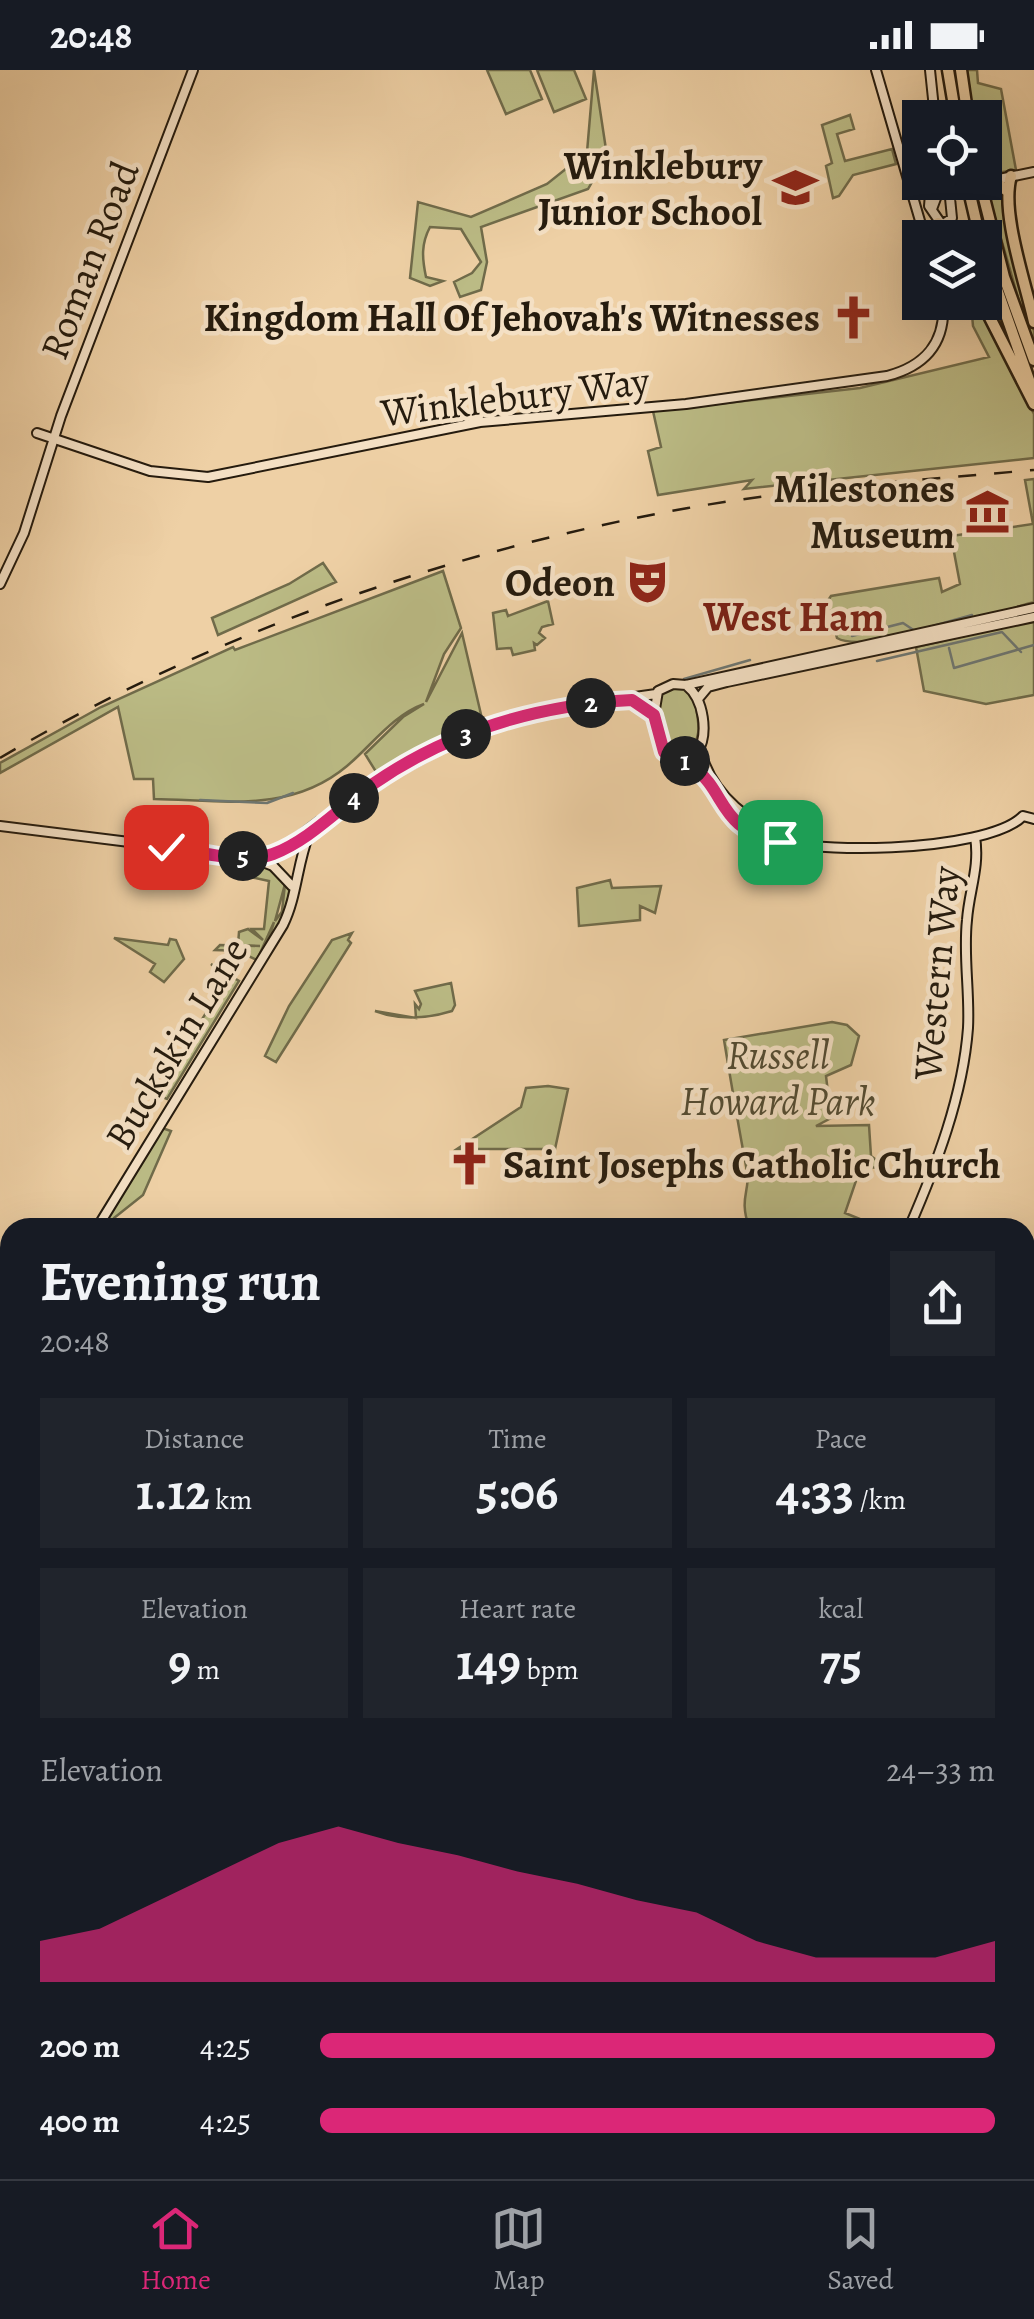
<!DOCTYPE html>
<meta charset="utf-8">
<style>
:root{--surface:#171b24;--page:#20242c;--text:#f1f3f6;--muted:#9ea1a6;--line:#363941;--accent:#db2777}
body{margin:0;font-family:Alegreya,serif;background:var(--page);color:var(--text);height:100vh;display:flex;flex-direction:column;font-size:38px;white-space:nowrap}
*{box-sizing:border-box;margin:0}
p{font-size:32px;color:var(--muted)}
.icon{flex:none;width:55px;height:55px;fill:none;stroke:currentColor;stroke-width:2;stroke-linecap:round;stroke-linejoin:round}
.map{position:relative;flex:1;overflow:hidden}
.drawer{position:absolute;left:0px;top:1148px;width:1035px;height:962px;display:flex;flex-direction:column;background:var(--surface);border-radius:30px 30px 0 0;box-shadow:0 10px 40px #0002}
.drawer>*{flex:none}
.buttons{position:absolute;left:902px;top:30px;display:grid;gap:20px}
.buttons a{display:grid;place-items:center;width:100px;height:100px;border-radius:0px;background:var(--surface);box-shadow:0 10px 40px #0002;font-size:50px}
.pin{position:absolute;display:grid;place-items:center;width:85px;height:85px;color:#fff;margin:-42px;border-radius:20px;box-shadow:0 5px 15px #0006}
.km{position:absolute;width:50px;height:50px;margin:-25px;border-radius:50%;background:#222;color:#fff;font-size:28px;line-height:50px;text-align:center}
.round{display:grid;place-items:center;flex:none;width:105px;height:105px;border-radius:0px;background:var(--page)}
.headline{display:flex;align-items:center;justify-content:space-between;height:170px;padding:0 40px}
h1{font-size:55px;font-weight:600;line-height:75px}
.figures{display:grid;grid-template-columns:repeat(3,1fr);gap:15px;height:170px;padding:10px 40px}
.figures div{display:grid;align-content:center;border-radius:0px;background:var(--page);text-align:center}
.figures b{font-size:50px;font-weight:600}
.figures small{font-size:28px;font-weight:400}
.figures p{font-size:28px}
.chart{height:280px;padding:20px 40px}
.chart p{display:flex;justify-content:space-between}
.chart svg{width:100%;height:180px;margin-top:10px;fill:var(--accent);opacity:.7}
ul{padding:0 40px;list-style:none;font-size:32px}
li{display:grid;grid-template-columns:160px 120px 1fr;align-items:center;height:75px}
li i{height:25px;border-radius:12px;background:var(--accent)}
.status{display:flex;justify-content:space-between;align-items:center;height:70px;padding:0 50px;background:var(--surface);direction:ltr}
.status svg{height:28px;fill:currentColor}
.dock{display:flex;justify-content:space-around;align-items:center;height:140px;border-top:2px solid var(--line);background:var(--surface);font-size:28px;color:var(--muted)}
.dock a{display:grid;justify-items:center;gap:5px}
.dock .on{color:var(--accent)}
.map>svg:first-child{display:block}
.green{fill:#bbbb85;stroke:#706b4a;stroke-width:2.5}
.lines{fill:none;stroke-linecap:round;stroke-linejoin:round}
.stream{stroke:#6e7671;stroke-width:2.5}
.secondary-casing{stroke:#251b0e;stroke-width:12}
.primary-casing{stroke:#251b0e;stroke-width:15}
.secondary{stroke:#f4e0c4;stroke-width:8}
.primary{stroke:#eed0a5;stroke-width:10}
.rail{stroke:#251b0e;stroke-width:2.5;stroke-dasharray:18 18;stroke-linecap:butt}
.secondary-bridge-casing{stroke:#251b0e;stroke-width:12;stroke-linecap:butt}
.secondary-bridge{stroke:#f4e0c4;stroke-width:8}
.route-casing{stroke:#fff;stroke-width:20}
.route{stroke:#db2777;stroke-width:12}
.labels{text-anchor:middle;stroke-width:9;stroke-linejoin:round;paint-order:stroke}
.poi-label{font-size:40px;font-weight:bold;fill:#251b0e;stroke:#f4e0c4;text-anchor:end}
.street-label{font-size:40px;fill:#251b0e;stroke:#f4e0c4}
.park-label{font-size:40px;font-style:italic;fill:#524b32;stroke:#f4e0c4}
.neighbourhood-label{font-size:42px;font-weight:bold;fill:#7a1f14;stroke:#f4e0c4}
</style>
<div class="status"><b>20:48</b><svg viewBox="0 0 49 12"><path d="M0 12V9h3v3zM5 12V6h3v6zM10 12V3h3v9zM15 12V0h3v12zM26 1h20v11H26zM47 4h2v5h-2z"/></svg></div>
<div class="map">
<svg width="1034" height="2109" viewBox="0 0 1034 2109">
<rect width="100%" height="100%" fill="#eed0a5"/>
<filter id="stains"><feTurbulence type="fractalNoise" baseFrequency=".002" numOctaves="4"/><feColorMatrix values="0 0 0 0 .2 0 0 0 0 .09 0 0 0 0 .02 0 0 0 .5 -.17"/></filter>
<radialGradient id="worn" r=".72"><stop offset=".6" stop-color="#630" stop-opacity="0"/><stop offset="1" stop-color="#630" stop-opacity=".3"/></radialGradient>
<path class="green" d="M487,0h43l12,29 -36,15z
M537,0h37l12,29 -32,13z
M594,0l13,86 -19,33 -107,38 6,35 -6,28 -21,7 -6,-15 18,-9 9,-11 -20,-33 -31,-2c-9,17 -8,31 -4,50l17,4 -13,5 -20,-8 8,-76 53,15 76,-33 40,-32z
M967,0h10l1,13 23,6 15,81 -27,4 4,14 11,7 30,136v22l-49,-170v-65l-12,-1z
M850,45l4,14 -17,5 8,27 47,-12 4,15 -43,11 -14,21 -6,2 -7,-32 6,-3 -10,-38z
M985,194l32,97 -2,16 19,37v44l-290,31 8,-9 -94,15 -10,-44 13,-4 -8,-36 207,-23 129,-31 -16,-31 -2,-23 14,-1z
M1034,409v123c-35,10 -170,53 -197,36l-10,-36 4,-6 108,-18 3,14 18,-8 -9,-48 82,-12 -8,-44z
M323,493l13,19 -118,53 -6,-17 77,-34z
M443,501l18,57 -17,26 -18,48 36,-69 21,90 -105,52 -13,-21 38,-37 21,-13c-31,11 -52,41 -77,62 -57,48 -125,34 -193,33l-1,-20h-19l-16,-72 -118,66v-10l101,-56 132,-60 2,3z
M548,531l5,23 -11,3 -3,6 6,5 -8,7 -3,-2 1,7 -22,5 -2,-7 -14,1 -4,-36 13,-3 2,6z
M1034,550v75l-48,9 -62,-13 -8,-44z
M667,617h16l11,9c3,21 12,44 -9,57l-21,-6 -9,-44z
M263,794l27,22 -4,26 -4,-1 3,-27 -10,37 6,-8 4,1 -18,30 7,-22 -17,38 -13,-6 6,-3 -35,-1 5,-5 40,1 -22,-1 1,-13 9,-3 15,11 -11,-11h12l5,-48 -19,-4z
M610,810l2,8 49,-2 -6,27 -15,-7v14l-61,6 -2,-38z
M352,863l-4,7 3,3 -75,119 -11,-6 24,-50 43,-66z
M114,868l54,7 2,-6 6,1 8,19 -20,23 -14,-10 5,-8z
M211,894l28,17 -72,118 -5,-2c18,-30 40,-92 66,-109l-7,-4 4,-8z
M451,913l4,22 -3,6c-26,8 -51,10 -77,0l41,7 -1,-14 4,5 2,-5 -6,-13z
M832,952l15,3 12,11 -8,29 -25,11 5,42 -15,8 53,-1 2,31 8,6 -1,6 -17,-2 -16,47 15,6 -2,8h-109c-11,-32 3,-35 -3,-61 -8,-42 -15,-84 -22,-126z
M548,1016l20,3 -13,60h-98l64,-42 5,-19z
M162,1058l9,3 -28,64 -29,23 -3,9 -10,1z
M10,1354v146l-10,-2v-137z
M10,1897v203h165l-10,9h-165v-33l8,-6 -2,-15 -6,-5v-121z"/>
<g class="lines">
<path class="stream" d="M852,566l51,-13 12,8 57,-16
M949,578l5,20 80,-23
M877,591l125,-29 19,20
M684,609l66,-19
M620,624l18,-1
M493,661l89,-21
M200,730l67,3 26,-10
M341,748l53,-39 62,-33
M289,768l28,-21"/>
<defs>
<path id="secondary" d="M876,0l49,168
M930,0l5,48
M994,110l40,-8
M931,112l-2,24 13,19 10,-7 -2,-20 11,-11
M932,139l6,-16 23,-6
M37,363l113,38 58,6 272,-55 206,-18 201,-28c38,-10 59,-33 56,-74
M0,514l24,-51 37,-117 132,-346
M1034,538l-348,77 -13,-1 -15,7 -4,24 10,36c11,8 24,9 33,19 20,23 28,48 56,63 45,24 234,20 270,-17l11,3
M698,629l10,-12 19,-5 307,-65
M700,678c10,47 52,79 96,92
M682,688l15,-5c12,-19 7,-54 -11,-68
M0,756l250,31 23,9 19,20
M250,787l41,-11 113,-82 86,-40 67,-16 99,-14
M97,1158l186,-303c14,-28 14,-61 26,-91
M909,1158c27,-62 54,-132 59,-200 2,-36 -5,-72 -1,-108 2,-29 13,-53 8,-83
M0,1248l10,-8
M0,1551l10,4
M1025,1642h9
M694,2109l2,-9"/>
<path id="primary" d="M948,0l8,48
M961,0l7,48
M1011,106c-11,36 15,108 23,146
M994,110l14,12
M967,112l13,56
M980,112l24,95 30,83
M938,153l7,15
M985,185l49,139
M982,232l52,102
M1025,1524l9,-8
M181,2109l11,-9"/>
</defs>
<use href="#secondary" class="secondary-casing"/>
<use href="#primary" class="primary-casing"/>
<use href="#secondary" class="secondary"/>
<use href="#primary" class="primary"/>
<path class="rail" d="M0,688c210,-124 448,-207 688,-250 114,-20 230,-28 346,-38"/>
<defs>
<path id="secondary-bridge" d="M964,116l18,-4"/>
</defs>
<use href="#secondary-bridge" class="secondary-bridge-casing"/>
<use href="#secondary-bridge" class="secondary-bridge"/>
</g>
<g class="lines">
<defs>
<path id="route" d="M166,777c31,4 77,18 107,7 37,-14 67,-47 100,-70 78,-54 165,-79 259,-84l22,15 10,37c9,5 20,7 29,14 36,30 24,62 87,76"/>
</defs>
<use href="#route" class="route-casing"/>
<use href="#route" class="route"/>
</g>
<defs>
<symbol id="school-bare" viewBox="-9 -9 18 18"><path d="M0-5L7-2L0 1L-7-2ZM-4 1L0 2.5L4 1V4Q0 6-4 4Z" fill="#8f2418" stroke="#f4e0c4" stroke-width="2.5" paint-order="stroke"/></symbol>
<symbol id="church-bare" viewBox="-9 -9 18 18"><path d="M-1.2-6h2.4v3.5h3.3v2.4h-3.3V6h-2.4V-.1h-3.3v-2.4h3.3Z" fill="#8f2418" stroke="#f4e0c4" stroke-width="2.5" paint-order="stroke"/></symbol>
<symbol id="museum-bare" viewBox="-9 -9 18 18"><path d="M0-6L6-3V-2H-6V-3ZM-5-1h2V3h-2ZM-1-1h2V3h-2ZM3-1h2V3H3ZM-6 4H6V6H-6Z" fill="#8f2418" stroke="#f4e0c4" stroke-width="2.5" paint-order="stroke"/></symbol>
<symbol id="theatre-bare" viewBox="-9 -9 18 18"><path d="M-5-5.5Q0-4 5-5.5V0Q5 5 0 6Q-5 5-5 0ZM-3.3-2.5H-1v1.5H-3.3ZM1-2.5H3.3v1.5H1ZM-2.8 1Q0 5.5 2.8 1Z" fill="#8f2418" stroke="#f4e0c4" stroke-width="2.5" paint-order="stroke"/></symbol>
</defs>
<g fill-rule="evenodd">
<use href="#school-bare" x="764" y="86" width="63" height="63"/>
<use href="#church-bare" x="822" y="216" width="63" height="63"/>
<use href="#museum-bare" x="956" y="410" width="63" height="63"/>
<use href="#theatre-bare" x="616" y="480" width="63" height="63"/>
<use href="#church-bare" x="438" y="1062" width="63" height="63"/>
</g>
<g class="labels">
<g class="poi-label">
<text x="762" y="109">Winklebury<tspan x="762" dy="46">Junior School</tspan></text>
<text x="820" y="261">Kingdom Hall Of Jehovah's Witnesses</text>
<text x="955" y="432">Milestones<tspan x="955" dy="46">Museum</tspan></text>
<text x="615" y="526">Odeon</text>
<text x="503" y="1108" text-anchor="start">Saint Josephs Catholic Church</text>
</g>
<g class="street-label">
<text transform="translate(89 190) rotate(-69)" y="14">Roman Road</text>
<text transform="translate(515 326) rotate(-7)" y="14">Winklebury Way</text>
<text transform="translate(936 903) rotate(-85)" y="14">Western Way</text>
<text transform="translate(176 973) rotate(-59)" y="14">Buckskin Lane</text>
</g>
<g class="park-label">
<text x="778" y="999">Russell<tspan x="778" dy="46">Howard Park</tspan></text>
</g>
<g class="neighbourhood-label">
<text x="794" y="561">West Ham</text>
</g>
</g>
<rect width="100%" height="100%" filter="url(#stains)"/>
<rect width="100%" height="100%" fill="url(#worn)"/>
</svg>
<div class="buttons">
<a><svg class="icon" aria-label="locate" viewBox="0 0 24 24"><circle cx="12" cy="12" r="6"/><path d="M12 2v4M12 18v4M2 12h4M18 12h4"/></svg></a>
<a><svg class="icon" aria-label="layers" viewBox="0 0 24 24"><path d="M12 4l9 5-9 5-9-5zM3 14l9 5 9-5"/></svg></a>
</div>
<div class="pin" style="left:780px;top:772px;background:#1e9e55"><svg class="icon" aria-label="arrive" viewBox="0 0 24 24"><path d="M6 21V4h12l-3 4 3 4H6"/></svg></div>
<div class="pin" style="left:166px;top:777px;background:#d93025"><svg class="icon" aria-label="check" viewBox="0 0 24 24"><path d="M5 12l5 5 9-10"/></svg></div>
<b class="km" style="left:685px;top:691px">1</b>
<b class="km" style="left:591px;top:633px">2</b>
<b class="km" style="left:466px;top:664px">3</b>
<b class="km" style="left:354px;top:728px">4</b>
<b class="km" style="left:243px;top:786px">5</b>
<section class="drawer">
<div class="headline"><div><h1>Evening run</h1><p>20:48</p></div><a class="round"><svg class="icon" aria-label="share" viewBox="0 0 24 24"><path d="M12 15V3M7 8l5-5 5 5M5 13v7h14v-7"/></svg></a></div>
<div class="figures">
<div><p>Distance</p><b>1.12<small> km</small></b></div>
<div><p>Time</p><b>5:06</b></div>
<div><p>Pace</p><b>4:33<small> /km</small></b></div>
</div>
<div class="figures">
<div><p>Elevation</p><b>9<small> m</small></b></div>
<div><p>Heart rate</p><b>149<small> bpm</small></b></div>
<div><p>kcal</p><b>75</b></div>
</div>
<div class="chart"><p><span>Elevation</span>24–33 m</p>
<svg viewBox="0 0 160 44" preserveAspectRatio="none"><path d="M0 44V34L10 31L20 24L30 17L40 10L50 6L60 10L70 13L80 17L90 20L100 24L110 27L120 34L130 38L140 38L150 38L160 34V44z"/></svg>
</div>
<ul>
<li><b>200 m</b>4:25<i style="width:100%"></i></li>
<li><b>400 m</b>4:25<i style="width:100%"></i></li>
</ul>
</section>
</div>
<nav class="dock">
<a class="on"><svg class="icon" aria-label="home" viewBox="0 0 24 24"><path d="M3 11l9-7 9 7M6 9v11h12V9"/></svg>Home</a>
<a><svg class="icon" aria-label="map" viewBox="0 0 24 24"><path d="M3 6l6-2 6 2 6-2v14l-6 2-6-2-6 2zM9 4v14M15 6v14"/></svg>Map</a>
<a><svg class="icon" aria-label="saved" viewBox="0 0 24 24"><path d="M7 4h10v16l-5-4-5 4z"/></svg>Saved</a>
</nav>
